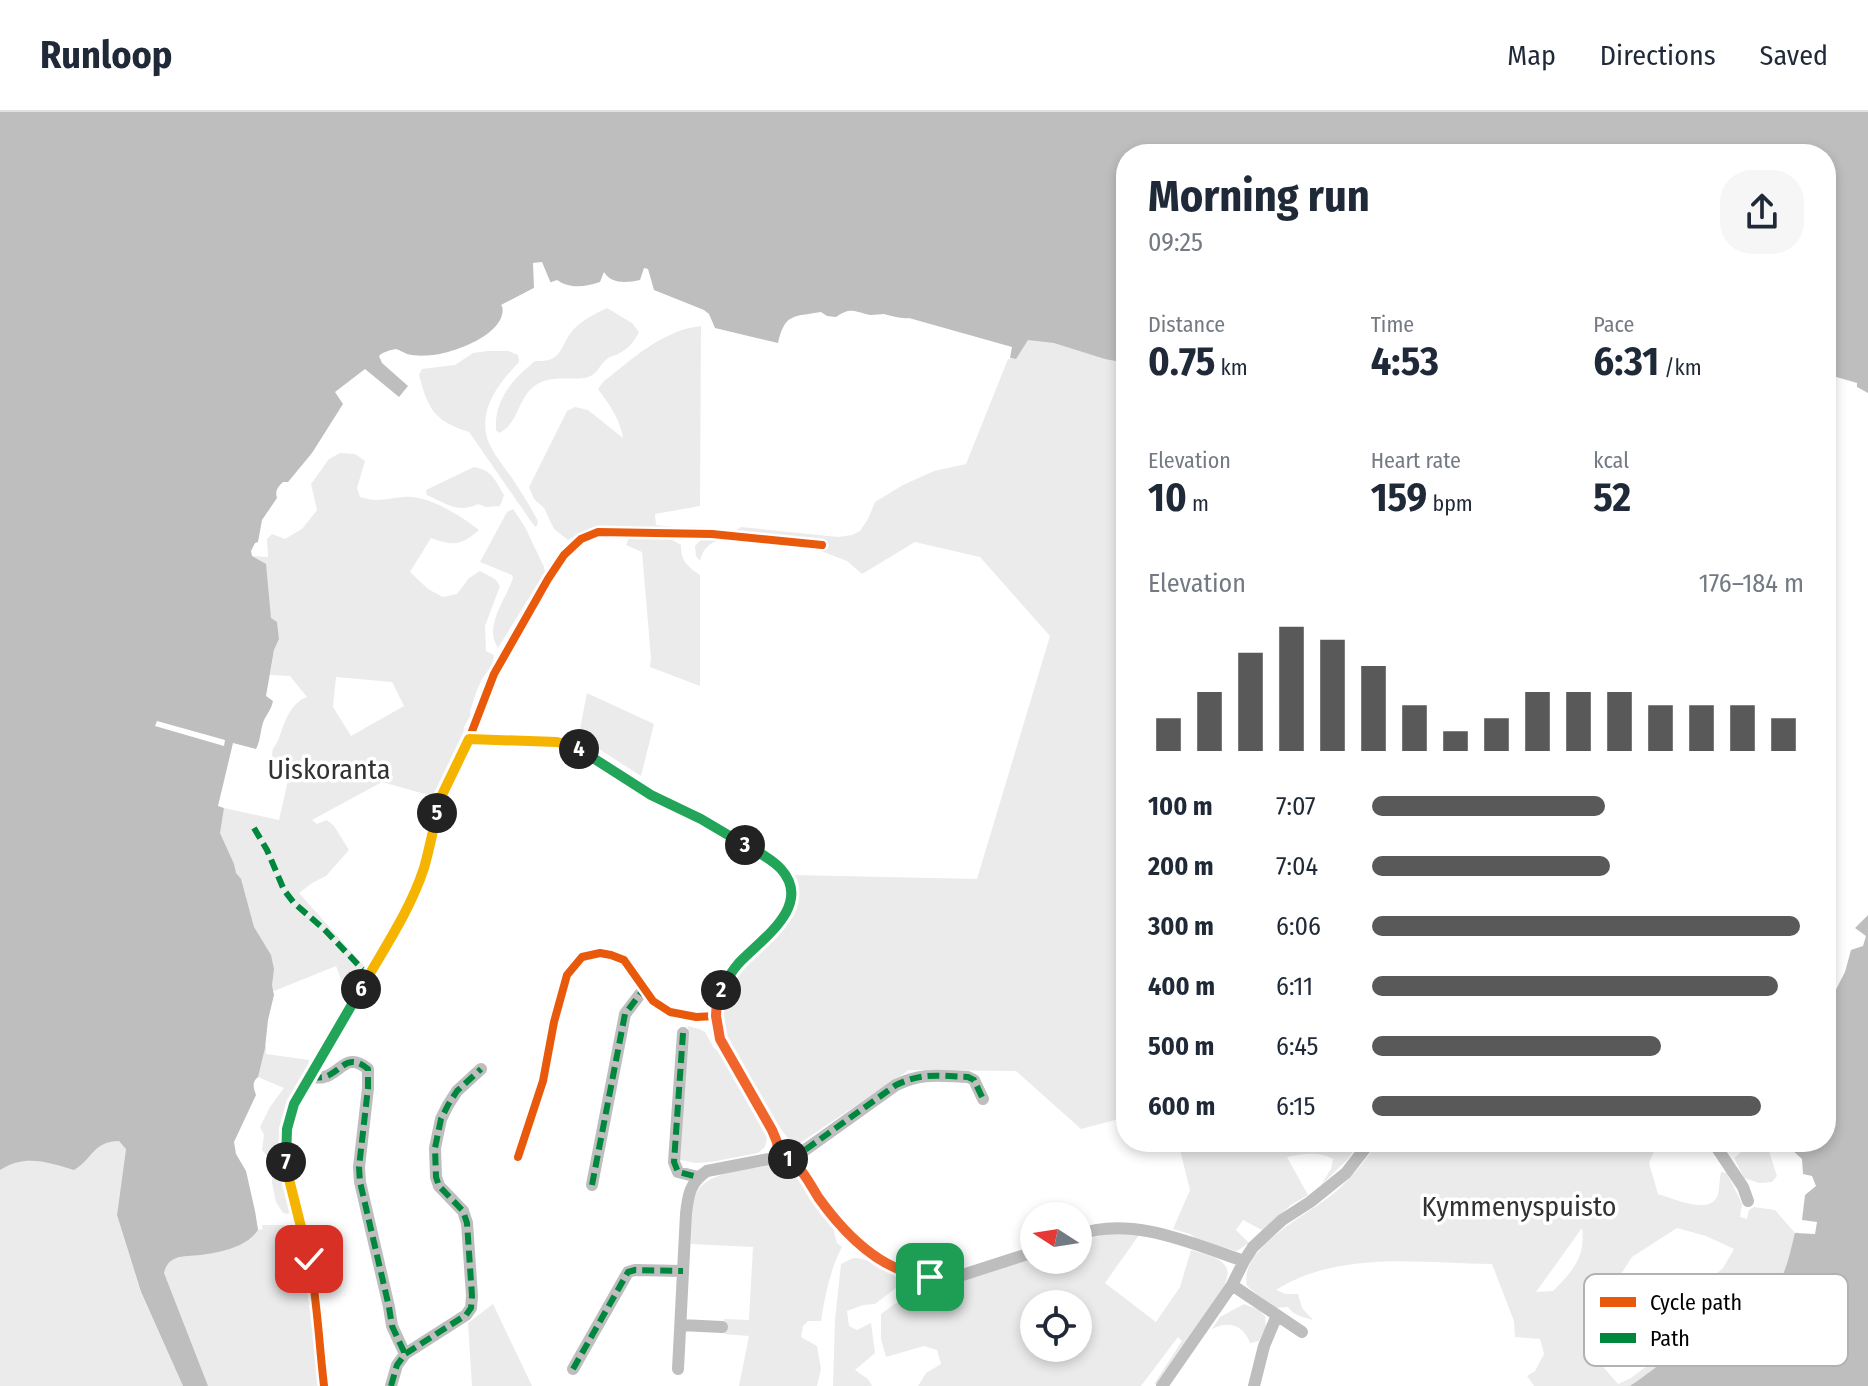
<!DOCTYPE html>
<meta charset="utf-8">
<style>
:root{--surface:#fff;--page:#f6f6f7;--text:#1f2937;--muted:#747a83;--line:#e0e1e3;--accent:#595959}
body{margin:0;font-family:"Fira Sans Condensed",sans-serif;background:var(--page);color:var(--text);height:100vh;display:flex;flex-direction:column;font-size:30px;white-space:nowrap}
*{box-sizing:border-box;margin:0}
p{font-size:26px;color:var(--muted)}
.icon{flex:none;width:44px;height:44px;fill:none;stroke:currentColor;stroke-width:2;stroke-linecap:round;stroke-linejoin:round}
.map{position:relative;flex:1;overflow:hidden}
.details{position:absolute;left:1116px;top:32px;width:720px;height:1008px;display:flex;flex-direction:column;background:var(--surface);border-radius:32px;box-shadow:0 4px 12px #0003}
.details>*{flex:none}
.needle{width:52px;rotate:282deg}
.tools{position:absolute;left:1020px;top:1090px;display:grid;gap:16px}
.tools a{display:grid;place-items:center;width:72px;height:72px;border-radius:50%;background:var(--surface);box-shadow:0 4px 12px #0003;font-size:40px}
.pin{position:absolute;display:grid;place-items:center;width:68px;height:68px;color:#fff;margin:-34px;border-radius:16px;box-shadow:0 4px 12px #0006}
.km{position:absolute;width:40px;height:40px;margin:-20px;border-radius:50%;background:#222;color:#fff;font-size:22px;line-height:40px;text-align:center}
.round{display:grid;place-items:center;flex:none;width:84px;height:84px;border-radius:32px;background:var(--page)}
.headline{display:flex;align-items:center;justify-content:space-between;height:136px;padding:0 32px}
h1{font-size:44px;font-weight:700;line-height:60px}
.stats{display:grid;grid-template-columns:repeat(3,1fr);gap:12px;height:136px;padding:8px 32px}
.stats div{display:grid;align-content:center}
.stats b{font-size:40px;font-weight:700}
.stats small{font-size:22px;font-weight:400}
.stats p{font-size:22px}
.chart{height:224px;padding:16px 32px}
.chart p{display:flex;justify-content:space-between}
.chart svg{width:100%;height:144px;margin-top:8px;stroke:var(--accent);stroke-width:6}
ul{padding:0 32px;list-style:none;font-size:26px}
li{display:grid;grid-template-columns:128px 96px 1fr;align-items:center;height:60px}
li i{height:20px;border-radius:10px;background:var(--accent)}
header{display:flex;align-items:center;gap:48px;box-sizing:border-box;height:112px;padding:0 40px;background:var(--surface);border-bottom:2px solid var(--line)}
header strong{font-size:38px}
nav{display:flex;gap:44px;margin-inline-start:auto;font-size:28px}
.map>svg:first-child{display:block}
.green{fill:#ebebeb;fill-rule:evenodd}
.water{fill:#bebebe}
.pier{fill:#fff}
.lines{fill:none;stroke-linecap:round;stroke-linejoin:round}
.street{stroke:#bebebe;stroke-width:12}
.quiet{stroke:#00873e;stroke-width:6;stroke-dasharray:12 6;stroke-linecap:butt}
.cycleway-casing{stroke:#fff;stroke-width:13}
.cycleway{stroke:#e8590c;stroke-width:8}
.split-1-casing{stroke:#fff;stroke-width:16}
.split-2-casing{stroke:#fff;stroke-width:16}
.split-3-casing{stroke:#fff;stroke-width:16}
.split-4-casing{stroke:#fff;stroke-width:16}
.split-5-casing{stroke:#fff;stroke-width:16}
.split-6-casing{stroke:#fff;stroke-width:16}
.split-7-casing{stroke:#fff;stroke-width:16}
.split-8-casing{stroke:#fff;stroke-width:16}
.split-1{stroke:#f0652b;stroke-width:10}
.split-2{stroke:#f0652b;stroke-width:10}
.split-3{stroke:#22a559;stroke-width:10}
.split-4{stroke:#22a559;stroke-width:10}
.split-5{stroke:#f5b400;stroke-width:10}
.split-6{stroke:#f5b400;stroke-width:10}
.split-7{stroke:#22a559;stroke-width:10}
.split-8{stroke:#f5b400;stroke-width:10}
.labels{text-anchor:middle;stroke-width:7;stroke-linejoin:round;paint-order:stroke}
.park-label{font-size:28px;fill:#323232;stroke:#fff}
.key{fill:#fff;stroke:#b2b2b2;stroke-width:2}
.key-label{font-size:22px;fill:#000}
</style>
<header>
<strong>Runloop</strong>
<nav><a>Map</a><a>Directions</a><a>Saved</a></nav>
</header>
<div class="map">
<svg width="1868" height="1274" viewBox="0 0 1868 1274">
<rect width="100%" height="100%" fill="#fff"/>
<path class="green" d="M607,196l25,15 7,9c-5,10 -11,17 -21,22 -4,2 -8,2 -11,5 -9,7 -9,17 -23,19 -16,2 -33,-3 -48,7 -18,11 -17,39 -37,48l-3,-3c-2,-31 17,-51 39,-69 29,1 23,-13 38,-31 9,-10 22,-16 34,-22z
M1028,212l98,11v782l-45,12 -65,-58 -107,-1 -115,77 -18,-25 -49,-84c-26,-82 93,-92 66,-163l184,4 73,-243 -70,-79 -65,-15 -53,32 -15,-13 -26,-10 -100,-11c-13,3 -18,9 -21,21l-4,-5 -1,-10c11,-14 33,-9 46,-19l97,10 14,-2 8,-4 8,-12 7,-17 28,-17 31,-14 32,-7 42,-105h8z
M701,214l-1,180 -45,8 1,11 25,3 -102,6 -11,6 -14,-11 -10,-21 -10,-9 -5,-12 38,-76 8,-4 13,3 35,28c-3,-19 -14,-34 -25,-49l6,-8c30,-23 59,-51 97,-55z
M488,239h20l10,4 1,7c-18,19 -38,43 -33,72 3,15 17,31 26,44 9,14 18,28 26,43l-1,5 -2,1 -66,-95c-35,-11 -41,-23 -50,-57l3,-6 33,-4 18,-12z
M340,341l15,1 10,7 -8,27 3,9c18,6 27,1 44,0 24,-2 56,18 75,33 -18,16 -26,16 -48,8l-21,34 18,17 15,8 14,-3 12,-16 11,-7 15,8 5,7 -15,40 1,25 8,4c-1,11 -6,15 -11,23 -6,9 -9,22 -13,33v5l-6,11c-1,24 -20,48 -32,69l-50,-14 -70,38 5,4 10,-4 7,6 15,24 -23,26 -14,7 -13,10 65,73 -12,26 -5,3 -11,-29 -62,25 -82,-177 29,6 3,-12 55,12 10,-44c-3,-1 -10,-1 -12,-3 -5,-4 -6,-18 -4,-24 2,-4 5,-7 6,-11 6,-16 11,-35 28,-41l-17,-21 -20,-1 4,-25 5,-11 -2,-16 -18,-6 -8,-66 1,5 16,1 -1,-18 5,-5 13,5 17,-10 15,-19 -6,-26 18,-25zM336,565l56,5 12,24 -53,30 -18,-29z
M474,355c18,3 21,13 30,28l-4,11 -14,1 -8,-3c-19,10 -33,-1 -51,-9l-1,-5z
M513,397l12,18 19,40 1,5 -47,76c-15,-22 8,-48 15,-70l-1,-3 -32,-13 27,-50z
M630,424l37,1 14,8c0,16 6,21 19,30v111l-50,-19 1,-9 -9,-106 -16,-7z
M587,581l67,31 -13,52 -53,-34 -9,-8z
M72,893l54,144 -9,66 24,78 42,93h-183v-315z
M688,914l11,3 6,3 9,16 8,6 45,84 -2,9 -7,6 -47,9 -15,1 -16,-3z
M266,932v10l43,6 -1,6c-7,13 -16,25 -21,39 -14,36 -6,72 5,107l-4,2 -5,-1 -7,-11 -4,-19v-21l-10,-12 2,-15 -4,-8 10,-20 14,-19 -26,-11 -4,-5z
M1178,1030h182l-14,19 -25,24 10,-16 2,-10c-14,-8 -30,-5 -46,-2l21,38 -17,10 -29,25 -19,-10 -7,10 13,13 -12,8 -39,-11 -8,-6 -17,-5 17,-39z
M1379,1030h279l-9,21 9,31c14,4 50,21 59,3 3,-7 2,-17 4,-25l6,1 15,31 -2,13 7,2 2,-9 5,-3 21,3 20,23 3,-1 -9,72 -43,2 -14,4 -15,-3 -17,8 -10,-5 -1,-12 34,-30 11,-19 -28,-13 -29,-8 -45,29 -20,31 -8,38 -20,19 34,39 13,-6 17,-13 20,4 4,17h-138l-7,-10 8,-5 9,-17 -4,-15 -25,-2 -1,-16 -22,-57c-71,-1 -153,-14 -216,26l10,4h12l4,14 11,12c-9,-3 -19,-4 -25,-13l-14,1 -27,-22c-9,-38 62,-72 86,-92 18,-15 32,-34 46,-52zM1582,1116c4,29 -10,44 -29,63l-17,1z
M1750,1030h16l11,34 -5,6 -13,1 -15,-5 -10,-20 14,-12z
M771,1053l10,2 13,7 39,54 4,15 5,4c-12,23 -17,48 -21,74h-13l-5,5 -2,11 16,9 4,23 -4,17h-78l10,-50 -25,-2v-15l25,1 4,-73 -62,-3c1,-14 -1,-31 3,-45 7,-28 53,-29 77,-34z
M255,1099l3,19 5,-1 -1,-4h34l5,20 19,141h-114l-53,-137z
M1112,1121l27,2 -34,48 51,39 24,-35 11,-37c19,6 48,10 32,37l-65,96 -4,1 28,-43 -4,-4 -37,49h-223l8,-13 15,-9 -4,-14 -13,-4 -38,11 -5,-18v-25l44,-32 27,1 13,-3 69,-23v3h44v-19zM1034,1192h44v44h-44z
M853,1146c17,0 40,13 52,23l-30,23 -12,1 -16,6 2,15 8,4 14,-7 4,30 -20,17 13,9 4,7h-39l2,-66 6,-56z
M493,1192l39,82h-60l-4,-63z
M1244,1192l15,6 6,6 1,11 -7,14 -9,2c-6,-18 -22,-23 -38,-14l8,-12z"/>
<path class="water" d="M0,0h1868v281l-11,-6v-4l-31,-9v-220h-700v209l-21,-4 -51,-16 -26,-3 -12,19 -6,-1 2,-11 -103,-29c-9,1 -16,-2 -25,-4 -4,0 -9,1 -13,1 -16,-3 -20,-9 -35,2l-9,-1 -6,-4c-28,5 -36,1 -43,31l-63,-15 -6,-14 -5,-4 -50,-20 -6,-21 -4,-1 -4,12c-14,3 -29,4 -36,-8l-4,10c-15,5 -30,7 -43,-2l-23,8 -32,17c7,28 -48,48 -70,50 -7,1 -18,1 -25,-1 -2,-1 -10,-5 -11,-5 -6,1 -13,3 -17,7l3,7 26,23 -9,11 -34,-28 -30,23 8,12 -31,49 -24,29h-5c-6,6 -8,9 -6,16l-15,22 -4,22 -3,1 -4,8 1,5 14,8 5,54 6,4 2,17 -5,11 -8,46 7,5c-2,9 -5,11 -9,19 -4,10 -3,20 -8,29l-23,-6 -15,63 6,2 -4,25 14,31 2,9 5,6 13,48 17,28 3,14 -2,16 2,10 -6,25 -3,28 -7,29c-7,6 -4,11 -2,18l-22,47 2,12 10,17 9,40 3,19c-11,16 -33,21 -51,24 -17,4 -38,-3 -43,19l44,113h-25l-42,-94 -24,-77 9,-66 -7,-8c-27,1 -25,17 -45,29 -27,-8 -49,-16 -74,0z
M1868,803v471h-238c16,-11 30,-21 44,-34 9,-9 15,-19 26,-27 14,-9 30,-13 46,-19 38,-13 40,-38 49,-73l20,1 2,-12 -15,-2 3,-25 11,-9 -4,-10 -9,-2 -1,-15 -11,-10v-7h35v-133l19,-37 6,-22 12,-4 3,-10 -11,-8z"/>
<path class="pier" d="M542,150l10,24 -18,5 -30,18 -3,-4 33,-17 -1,-25z
M157,609l68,19 -1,6 -69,-20z"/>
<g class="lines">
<path class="street" d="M469,627l88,3c36,7 63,36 95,53 31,16 62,32 92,49 12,7 26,14 36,24 11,11 13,24 9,39 -4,13 -13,20 -22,29 -23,23 -51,45 -51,80l-20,1 -26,-5 -17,-11 -29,-41 -13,-5 -11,-2 -18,4 -15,18 -13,47 -11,59 -25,76
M683,921l-9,129 4,10 20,5
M310,965c5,0 9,1 14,0 17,-4 22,-26 44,-8v19l-9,79 1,15 29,125 3,19 13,28
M1713,1030l30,45 5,14
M791,1048l105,-75c27,-13 43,-9 72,-8l6,3 9,19
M592,1073l33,-171 19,-25
M1078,1123c53,-20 115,9 166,26
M1232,1173l70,47
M681,1213l41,2
M573,1257l55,-97 7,-2 48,1
M678,1257l8,-155c2,-19 4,-32 21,-43l72,-14 12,3 47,63 15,16 22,17 29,15 16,5 30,3 84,-27
M324,1274c-5,-43 -7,-88 -15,-130 -11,-53 -36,-98 -15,-152l104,-179 9,-18 17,-40 18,-72 27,-56 25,-65 54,-95 16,-24 17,-16 17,-7 114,2 110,11
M391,1274l6,-21 8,-11 61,-39 5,-7 1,-12 -5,-73 -4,-12 -24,-25 -3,-9 -1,-29 6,-29 7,-14 9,-14 24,-22
M1162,1274l70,-101 12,-24 9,-14 29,-27 28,-18 36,-29 24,-31
M1254,1274l10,-40 13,-31"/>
<path class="quiet" d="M254,716l13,22 17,40 10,13 30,26 45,47
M683,921l-9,129 4,10 20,5
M310,965c5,0 9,1 14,0 17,-4 22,-26 44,-8v19l-9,79 1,15 29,125 3,19 13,28
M791,1048l105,-75c27,-13 43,-9 72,-8l6,3 9,19
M592,1073l33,-171 19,-25
M573,1257l55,-97 7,-2 48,1
M391,1274l6,-21 8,-11 61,-39 5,-7 1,-12 -5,-73 -4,-12 -24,-25 -3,-9 -1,-29 6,-29 7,-14 9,-14 24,-22"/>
<defs>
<path id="cycleway" d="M469,627l88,3 12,3 16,8 66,42 50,24 68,40 17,16 3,6 2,14 -6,21 -53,55 -11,19 -5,18 1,21 3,10 52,91 5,12 2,15
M518,1045l25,-76 11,-59 13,-47 15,-18 18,-4 11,2 13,5 29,41 17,11 26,5 20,-1
M324,1274c-5,-43 -7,-88 -15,-130 -11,-53 -36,-98 -15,-152l104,-179 9,-18 17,-40 18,-72 27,-56 25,-65 54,-95 16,-24 17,-16 17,-7 114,2 110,11"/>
</defs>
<use href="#cycleway" class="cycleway-casing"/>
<use href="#cycleway" class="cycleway"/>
</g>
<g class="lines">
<defs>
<path id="split-1" d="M788,1047c13,7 22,25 30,38 27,38 64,76 112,80"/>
<path id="split-2" d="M721,878l-4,10 -1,16 4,23 52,91 5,12 2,15 9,2"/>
<path id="split-3" d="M721,878c5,-9 10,-18 17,-26 22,-24 76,-58 43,-95 -9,-10 -23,-17 -36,-24"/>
<path id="split-4" d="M579,637l72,46 50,24 44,26"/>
<path id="split-5" d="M437,701l5,-18 27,-56 88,3 12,3 10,4"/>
<path id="split-6" d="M361,877c22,-39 49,-78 63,-121 5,-18 9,-37 13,-55"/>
<path id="split-7" d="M286,1050l1,-33 7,-25 67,-115"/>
<path id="split-8" d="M286,1050l1,9 22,88"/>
</defs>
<use href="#split-1" class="split-1-casing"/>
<use href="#split-2" class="split-2-casing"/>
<use href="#split-3" class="split-3-casing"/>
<use href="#split-4" class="split-4-casing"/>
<use href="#split-5" class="split-5-casing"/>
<use href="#split-6" class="split-6-casing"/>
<use href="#split-7" class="split-7-casing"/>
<use href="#split-8" class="split-8-casing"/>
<use href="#split-1" class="split-1"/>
<use href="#split-2" class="split-2"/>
<use href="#split-3" class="split-3"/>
<use href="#split-4" class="split-4"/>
<use href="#split-5" class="split-5"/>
<use href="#split-6" class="split-6"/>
<use href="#split-7" class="split-7"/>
<use href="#split-8" class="split-8"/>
</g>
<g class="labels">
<g class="park-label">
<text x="329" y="667">Uiskoranta</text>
<text x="1519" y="1104">Kymmenyspuisto</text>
</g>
</g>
<rect x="1584" y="1162" width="264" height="92" rx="12" class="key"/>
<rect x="1600" y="1185" width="36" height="10" fill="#e8590c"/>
<rect x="1600" y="1221" width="36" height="10" fill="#00873e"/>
<g class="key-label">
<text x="1650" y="1198">Cycle path</text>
<text x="1650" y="1234">Path</text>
</g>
</svg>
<div class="tools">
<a><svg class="needle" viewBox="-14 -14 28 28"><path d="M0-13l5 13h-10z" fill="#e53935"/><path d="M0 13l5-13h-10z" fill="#747a83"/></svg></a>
<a><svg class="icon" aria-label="locate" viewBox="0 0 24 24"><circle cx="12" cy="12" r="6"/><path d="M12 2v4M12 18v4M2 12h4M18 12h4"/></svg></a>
</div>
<div class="pin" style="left:930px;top:1165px;background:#1e9e55"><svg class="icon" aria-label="arrive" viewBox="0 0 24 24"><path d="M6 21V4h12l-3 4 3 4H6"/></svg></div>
<div class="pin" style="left:309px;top:1147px;background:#d93025"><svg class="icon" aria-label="check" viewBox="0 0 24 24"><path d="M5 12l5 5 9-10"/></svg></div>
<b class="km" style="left:788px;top:1047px">1</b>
<b class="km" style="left:721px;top:878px">2</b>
<b class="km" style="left:745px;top:733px">3</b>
<b class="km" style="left:579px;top:637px">4</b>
<b class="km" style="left:437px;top:701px">5</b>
<b class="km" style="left:361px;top:877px">6</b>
<b class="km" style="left:286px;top:1050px">7</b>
<section class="details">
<div class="headline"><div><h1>Morning run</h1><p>09:25</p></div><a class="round"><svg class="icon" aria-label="share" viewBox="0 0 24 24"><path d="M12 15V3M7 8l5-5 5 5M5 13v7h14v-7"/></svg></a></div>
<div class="stats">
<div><p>Distance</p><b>0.75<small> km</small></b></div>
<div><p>Time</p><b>4:53</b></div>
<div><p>Pace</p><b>6:31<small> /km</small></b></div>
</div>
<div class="stats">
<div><p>Elevation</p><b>10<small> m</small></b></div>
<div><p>Heart rate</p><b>159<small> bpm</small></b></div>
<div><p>kcal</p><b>52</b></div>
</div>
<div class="chart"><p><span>Elevation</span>176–184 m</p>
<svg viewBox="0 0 160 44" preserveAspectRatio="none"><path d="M5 44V34M15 44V26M25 44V14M35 44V6M45 44V10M55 44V18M65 44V30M75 44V38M85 44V34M95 44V26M105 44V26M115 44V26M125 44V30M135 44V30M145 44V30M155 44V34"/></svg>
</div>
<ul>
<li><b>100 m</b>7:07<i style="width:54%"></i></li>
<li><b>200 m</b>7:04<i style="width:55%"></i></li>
<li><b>300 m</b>6:06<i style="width:99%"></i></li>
<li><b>400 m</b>6:11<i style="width:94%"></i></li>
<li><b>500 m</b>6:45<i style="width:67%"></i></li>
<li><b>600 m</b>6:15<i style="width:90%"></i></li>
</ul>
</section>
</div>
